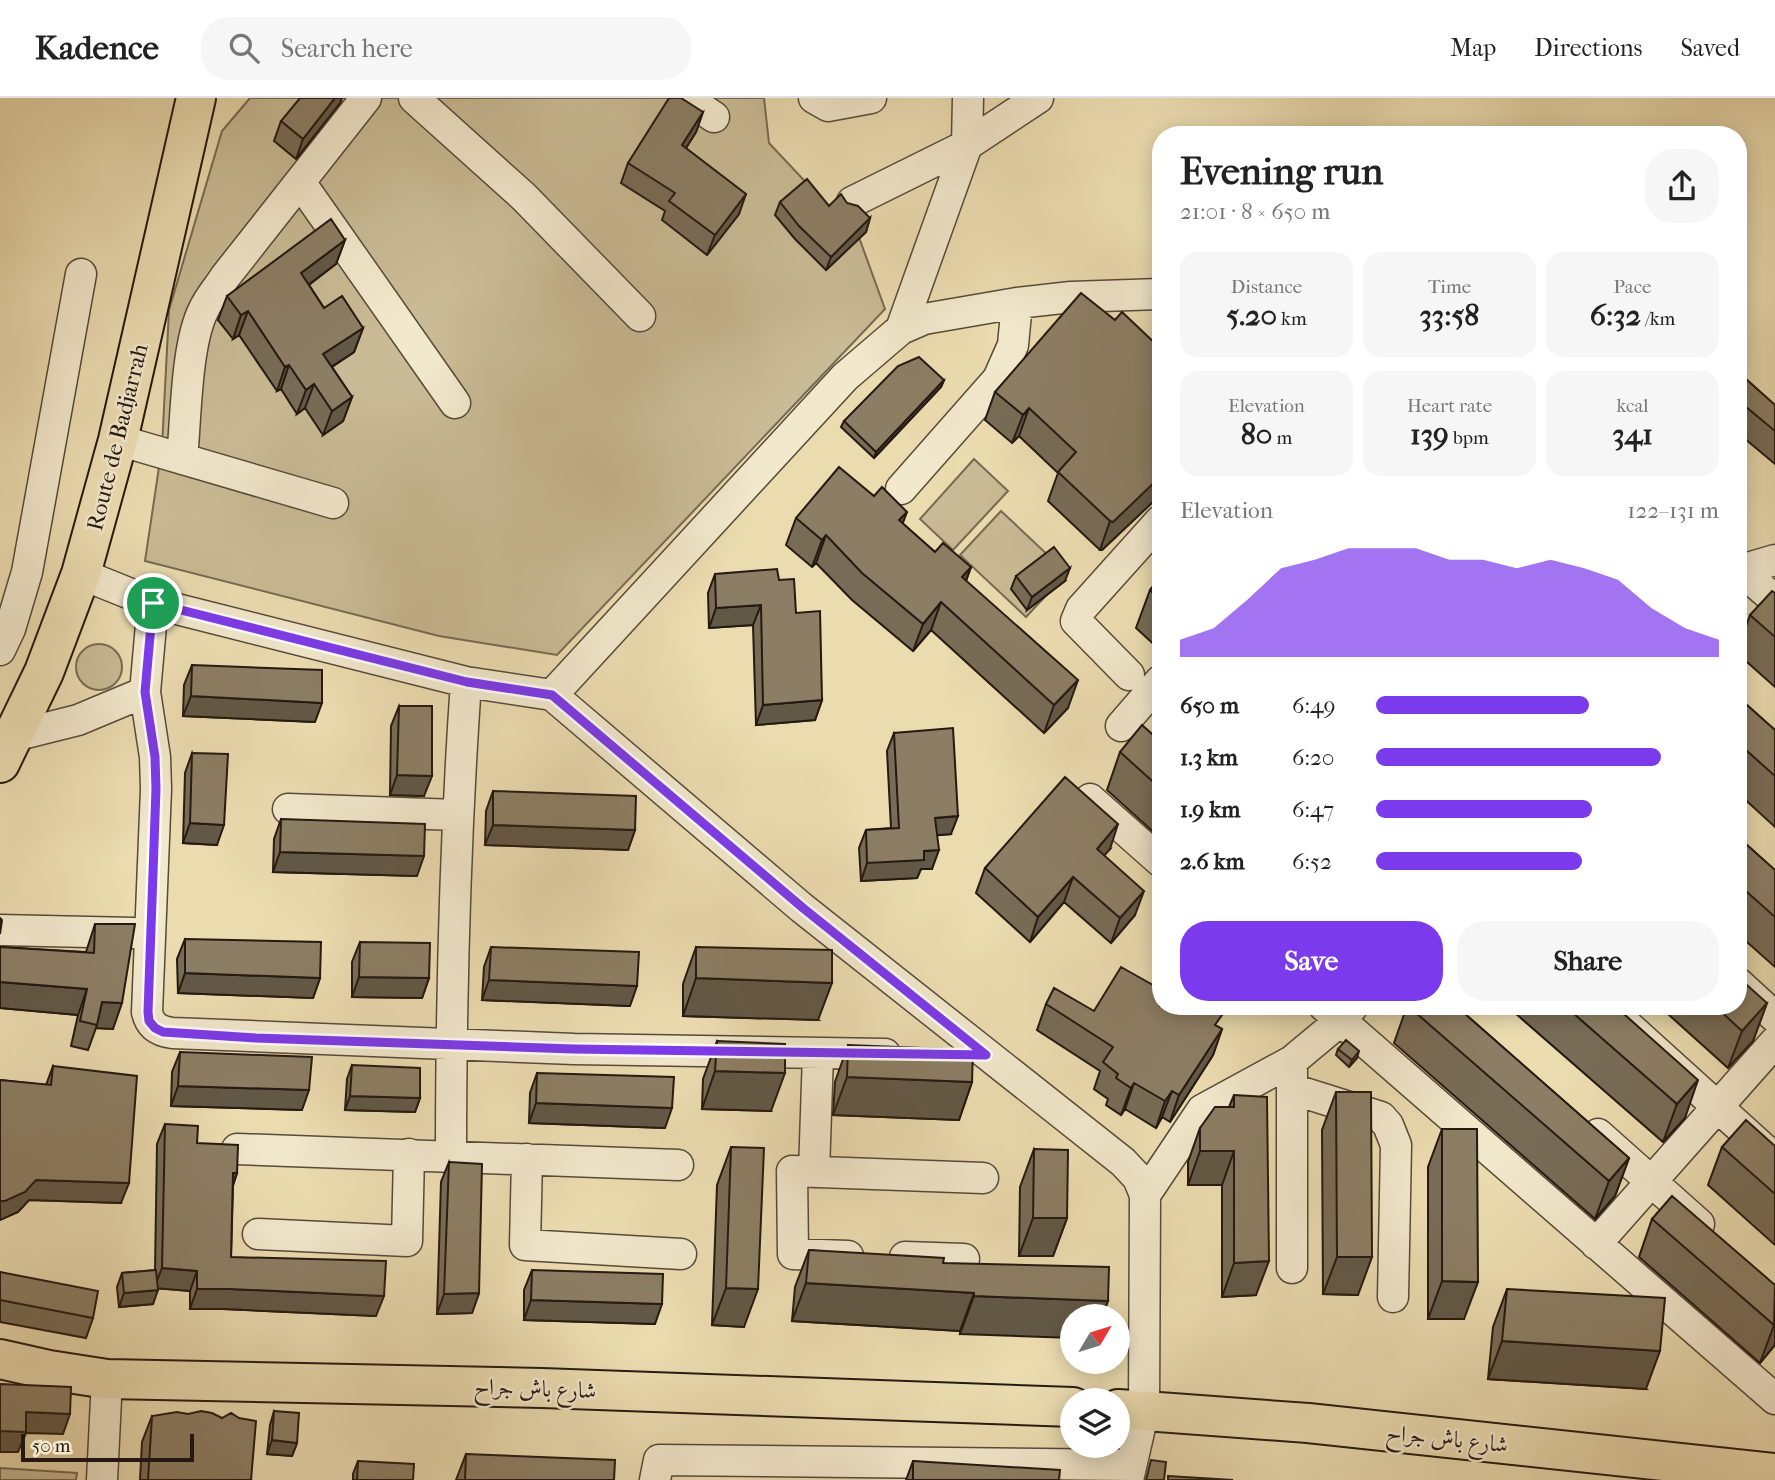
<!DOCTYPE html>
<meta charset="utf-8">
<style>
:root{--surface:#fff;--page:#f6f6f6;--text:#222;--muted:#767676;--line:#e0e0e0;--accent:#7c3aed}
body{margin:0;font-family:"IM FELL French Canon",Amiri,serif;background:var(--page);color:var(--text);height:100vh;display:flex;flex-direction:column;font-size:26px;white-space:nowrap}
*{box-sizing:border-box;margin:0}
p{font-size:23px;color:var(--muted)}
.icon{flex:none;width:38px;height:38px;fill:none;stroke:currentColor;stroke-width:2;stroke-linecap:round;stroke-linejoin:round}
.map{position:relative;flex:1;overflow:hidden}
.drawer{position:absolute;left:1152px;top:28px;width:595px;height:889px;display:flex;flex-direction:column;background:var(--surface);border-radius:28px;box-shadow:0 4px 18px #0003}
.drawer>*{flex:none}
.needle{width:46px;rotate:52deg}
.fabs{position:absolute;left:1060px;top:1206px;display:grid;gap:14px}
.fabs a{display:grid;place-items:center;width:70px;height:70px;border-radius:50%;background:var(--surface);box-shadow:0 4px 18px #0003;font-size:35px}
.scale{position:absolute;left:21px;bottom:18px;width:173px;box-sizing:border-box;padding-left:7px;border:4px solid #251911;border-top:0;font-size:19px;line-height:24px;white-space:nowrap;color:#251911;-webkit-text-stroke:5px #f2e8cc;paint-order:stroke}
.pin{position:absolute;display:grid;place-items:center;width:60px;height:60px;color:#fff;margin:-30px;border:4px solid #fff;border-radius:50%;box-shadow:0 2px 7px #0007}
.round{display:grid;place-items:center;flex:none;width:74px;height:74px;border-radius:28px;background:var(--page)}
.headline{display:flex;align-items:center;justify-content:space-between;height:119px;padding:0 28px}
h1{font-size:38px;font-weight:700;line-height:52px}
.metrics{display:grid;grid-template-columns:repeat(3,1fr);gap:10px;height:119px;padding:7px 28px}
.metrics div{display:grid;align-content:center;border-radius:18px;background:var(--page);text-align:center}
.metrics b{font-size:30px;font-weight:700}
.metrics small{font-size:19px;font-weight:400}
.metrics p{font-size:19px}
.chart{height:196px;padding:14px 28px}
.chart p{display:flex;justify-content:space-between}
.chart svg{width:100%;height:126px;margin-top:7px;fill:var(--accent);opacity:.7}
.action{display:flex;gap:14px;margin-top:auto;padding:14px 28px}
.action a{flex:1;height:80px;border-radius:28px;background:var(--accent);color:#fff;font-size:28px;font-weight:700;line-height:80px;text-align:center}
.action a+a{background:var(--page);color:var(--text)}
ul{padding:0 28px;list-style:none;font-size:23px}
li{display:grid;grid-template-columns:112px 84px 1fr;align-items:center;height:52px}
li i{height:18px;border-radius:9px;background:var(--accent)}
header{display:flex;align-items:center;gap:42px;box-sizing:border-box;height:98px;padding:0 35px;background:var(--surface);border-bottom:2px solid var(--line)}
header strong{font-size:33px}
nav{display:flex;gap:38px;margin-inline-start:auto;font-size:24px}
.search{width:490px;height:63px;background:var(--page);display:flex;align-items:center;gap:18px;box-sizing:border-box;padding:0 24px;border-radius:28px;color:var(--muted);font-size:26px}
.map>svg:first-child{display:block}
.green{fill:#c9bb95;stroke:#776a53;stroke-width:2}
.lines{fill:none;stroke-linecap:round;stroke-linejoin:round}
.minor-casing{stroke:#564a39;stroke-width:33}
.major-casing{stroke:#251911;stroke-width:42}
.minor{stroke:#f2e8cc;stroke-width:30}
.major{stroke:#ebdcb0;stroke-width:38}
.wall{fill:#786c56;stroke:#251911;stroke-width:2}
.shaded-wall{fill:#625846;stroke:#251911;stroke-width:2}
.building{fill:#8c7e64;stroke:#251911;stroke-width:2}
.route-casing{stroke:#fff;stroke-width:14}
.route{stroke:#7c3aed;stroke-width:9}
.labels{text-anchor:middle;stroke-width:5;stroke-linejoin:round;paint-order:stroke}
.street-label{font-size:23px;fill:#251911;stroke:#f2e8cc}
</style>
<header>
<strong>Kadence</strong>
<div class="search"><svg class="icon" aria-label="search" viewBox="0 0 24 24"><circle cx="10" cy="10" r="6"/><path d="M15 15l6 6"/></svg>Search here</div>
<nav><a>Map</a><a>Directions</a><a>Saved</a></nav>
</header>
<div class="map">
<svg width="1775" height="1382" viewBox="0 0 1775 1382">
<rect width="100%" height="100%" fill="#ebdcb0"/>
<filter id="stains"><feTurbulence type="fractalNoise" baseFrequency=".00286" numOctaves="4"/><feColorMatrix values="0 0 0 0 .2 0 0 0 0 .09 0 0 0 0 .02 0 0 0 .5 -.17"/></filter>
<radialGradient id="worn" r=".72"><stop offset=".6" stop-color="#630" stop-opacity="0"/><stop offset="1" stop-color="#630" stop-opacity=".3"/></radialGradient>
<path class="green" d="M250,0h514l5,45 91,97 25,69 -328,346 -118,-19 -294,-75 17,-114 7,-137 53,-179z
M974,361l34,32 -55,59 -33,-31z
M1001,413l66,62 -41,44 -66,-62z
M76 569a23 23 0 1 1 46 0a23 23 0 1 1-46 0Z
M0,1370l77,5 -1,7h-76z"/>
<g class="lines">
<defs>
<path id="minor" d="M414,0l110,99 116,119
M686,0l28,19
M814,0l14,8 43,-8
M300,84l155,221
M852,104l115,-57 1,-47
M901,231l66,-184 71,-47
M118,342l215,63
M182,361c4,-40 4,-116 22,-150 5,-11 14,-21 21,-32l141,-179
M901,391l97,-110 15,-34 4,-42
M1738,470l37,32
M81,476l72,29 313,79 86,13 250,213 321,254 15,16 7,17 -1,215 -16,70
M1738,476l3,-4 34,-10
M153,505l-8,89 10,65 1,32 -9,223c3,14 11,19 25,21l402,16 311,5
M0,552l10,-21 17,-57 54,-298
M1129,577l-53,-54 5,-12 79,-88
M552,597l293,-318 56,-48 23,-10 93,-16 54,-6 89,-3
M1121,628l39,-45
M14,638l64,-16 67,-28
M1090,701l70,62
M288,711l169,6
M0,832l133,3
M1738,885l37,34
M1324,908l451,393
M1606,908l169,153
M1292,971v199
M1292,991l89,28 7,8 8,20 -3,152
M1598,1036l101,90
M237,1051l441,16
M451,1058c0,-158 4,-316 15,-474
M527,1061l-2,86 156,9
M814,1074l4,-118
M1145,1097l57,-85 90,-49 48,-40 13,-15
M258,1136l149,7 2,-87
M1596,1146l179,-202
M848,1158l-55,-2 -1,-83 191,7
M905,1159l59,2
M102,1382l5,-101
M655,1382l4,-20 472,5"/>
<path id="major" d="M0,665l44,-91 37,-98 37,-134 78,-342
M0,1261l49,11 58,9 435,9 531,19
M1118,1311l190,14 467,50"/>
</defs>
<use href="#minor" class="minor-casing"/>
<use href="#major" class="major-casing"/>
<use href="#minor" class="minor"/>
<use href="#major" class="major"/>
</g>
<path class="wall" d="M340,5l-44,56 -22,-18 7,-20z
M703,14l-7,20 -10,16 53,66 -32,41 -45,-35 3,-9 -44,-28 7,-20z
M780,104l49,4 18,-3 23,15 -4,14 -40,38 -31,-31 -20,-24z
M345,142l-9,24 -27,21 15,23 39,20 -9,24 -22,15 20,30 -9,24 -20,14 -18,-27 -8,6 -16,-25 -4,2 -38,-56 -6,4 -15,-19 9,-24z
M1115,222l45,28v141l-3,9 -55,52h-2l-52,-49 10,-28 -39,-37 -7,7 -27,-23 10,-28z
M1738,274l37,33v59l-37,-31z
M944,282l-3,7 -67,71 -33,-31 3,-6z
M874,398l29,28 32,28 36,15 -5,14 102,127 -24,25 -113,-103 -18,21 -61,-51 -36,-37 -4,4 -26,-22 10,-27z
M715,476l64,6 17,33 26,87 -7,20 -59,5 -3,-100 -44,3 -1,-35z
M1016,478l49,5 -38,29 -16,-21z
M1160,480v72l-24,-22 14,-38z
M1775,495v94l-37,-33v-5l12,-34z
M192,567l123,57 -132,-6 1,-31z
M1738,599l37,33v97l-37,-34z
M399,608l25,90 -34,-1 1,-69z
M894,635l57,101 -14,1 -5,34h-11l-4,9 -56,3 -2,-33 7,-18 25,-2 -4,-77z
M1160,643v97l-53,-48 13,-38z
M192,655l25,92 -34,-2 2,-70z
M493,693l142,39 -7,20 -143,-5 1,-34z
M281,721l136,57 -144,-4 1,-33z
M1738,739l37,33v97l-37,-33z
M1110,751l-6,6 31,60 -24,28 -47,-41 -34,40 -54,-49 9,-25z
M95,826l18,105 -17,-1 -8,22 -17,-4 7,-31 -78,-7v-61l86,5z
M185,841l135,39 -7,20 -135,-5 -1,-34z
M360,844l69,36 -7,20 -70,-1v-35z
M491,849l139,59 -148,-6 2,-33z
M696,849l122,73 -135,-4v-32z
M1767,905l-14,38 -25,27 -69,-62h79z
M1046,906l48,7 123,15 5,3 -9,26 -43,67 -8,-5 -6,11 -31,-19 -4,6 -15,-10 2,-6 -14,-10 6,-18 -63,-41z
M1407,908h49l173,152 -14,38 -20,23 -201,-176z
M1507,908h108l70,112 -22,24z
M717,943l54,70 -69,-2 1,-30z
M848,947l124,37 -13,38 -126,-5 2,-33z
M1338,951l19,9 -8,9 -13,-12z
M180,954l122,58 -131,-4 1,-34z
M352,967l68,33 -5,14 -70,-2 2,-31z
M53,968l68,137 -92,-3 -11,12 -18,8v-140l46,5z
M537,975l128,55 -136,-5 1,-30z
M1336,994l22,203 -35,-1 -1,-164z
M1234,997l22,200 -34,2v-112h-34v-23l12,-34 29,-21z
M165,1026l32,19 40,30 -4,13 -2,71 145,59 -153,-7h-33v-18l-33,-3 -4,16 -34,3 -2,-20 5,-14 33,-3 2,-126z
M1442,1031l22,190h-36v-152z
M1775,1048v99l-67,-60 14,-38z
M731,1049l13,180 -32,-2 5,-140z
M1034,1051l33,69 -14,38h-34l1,-69z
M449,1064l30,131 -7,20 -35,1 4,-132z
M1652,1121l123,66v60l-15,18 -121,-106z
M809,1152l134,13 165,38 -6,15h-29l-113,18v-3l-168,-10 3,-34z
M532,1172l123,54 -131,-4v-30z
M0,1174l93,46 -7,20 -86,-16z
M1507,1191l139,100 -158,-10 5,-52z
M274,1313l23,32 -5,13 -25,-2 3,-29z
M152,1318l99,64h-111l2,-38z
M466,1356l148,26h-158z
M358,1363l55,19h-60v-6z
M913,1363l146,19h-153z"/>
<path class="shaded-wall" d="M335,0h7l-2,5 -44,56 7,-20z
M703,14l-7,20 -21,33 7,-20z
M746,96l-7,20 -32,41 8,-20z
M870,120l-4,14 -40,38 5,-13z
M345,142l-9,24 -44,33 9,-24z
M248,213l-9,24 -6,4 8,-24z
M363,230l-9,24 -40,26 9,-24z
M289,267l-8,24 -4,2 8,-24z
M944,282l-3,7 -67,71 2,-6z
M314,286l-9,24 -8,6 9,-24z
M352,299l-9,24 -20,14 9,-24z
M1746,309l-8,22v-12z
M1029,310l-10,28 -7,7 11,-28z
M1160,378v13l-3,9 -55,52h-2l10,-29z
M907,414l-10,27 2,-19z
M826,437l-10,28 -4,4 10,-27z
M971,469l-10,27 1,-17z
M1070,470l-5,13 -38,29 5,-13z
M941,504l-10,28 -18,21 10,-27z
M761,507l-8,20 -44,3 7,-20z
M1078,582l-10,28 -24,25 10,-28z
M191,598l131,7 -7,19 -132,-6z
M822,602l-7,20 -59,5 7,-20z
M397,677l35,1 -8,20 -34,-1z
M958,718l-7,18 -23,2 7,-18z
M190,725l34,2 -7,20 -34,-2z
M1118,726l-8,25 -22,25 9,-25z
M493,727l142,5 -7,20 -143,-5z
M939,752l-7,19h-11l-4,9 -56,3 6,-18 57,-12z
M280,754l144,4 -7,20 -144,-4z
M1073,779l-9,25 -34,40 8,-25z
M1144,793l-9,24 -24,28 9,-25z
M185,875l135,5 -7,20 -135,-5z
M359,879l70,1 -7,20 -70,-1z
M696,880l136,5 -14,37 -135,-4z
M489,882l148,6 -7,20 -148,-6z
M0,884l87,7 -9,26 -78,-7z
M102,904l20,1 -9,26 -17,-1z
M1767,905l-14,38 -25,27 14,-37z
M1222,931l-9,26 -43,67 9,-27z
M1359,953l-2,7 -8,9 3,-7z
M715,973l70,2 -14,38 -69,-2z
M847,979l125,5 -13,38 -126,-5z
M1698,982l-13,38 -22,24 14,-38z
M1134,985l-9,26 -4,6 10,-27z
M178,988l131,4 -7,20 -131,-4z
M1172,993l-10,26 -6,11 9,-27z
M350,998l70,2 -5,14 -70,-2z
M536,1005l136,5 -7,20 -136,-5z
M1200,1053h34l-12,34h-34z
M1629,1060l-14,38 -20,23 14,-38z
M233,1075h4l-7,20z
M36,1082l93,3 -8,20 -92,-3 -11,12 -18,8v-19z
M1033,1120h34l-14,38h-34z
M1337,1159h35l-14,38 -35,-1z
M1269,1163l-13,34 -34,2 12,-34z
M162,1170l35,3 -7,20 -36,-3z
M1442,1183l36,1 -14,37h-36z
M806,1185l168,10 -14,38 -168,-10z
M726,1190l32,1 -14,38 -32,-2z
M197,1191h33l154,7 -8,20 -153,-7h-33z
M158,1192l-5,14 -34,3 5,-14z
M479,1195l-7,20 -35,1 7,-20z
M974,1198l134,5 -6,15h-29v22l-113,-4z
M531,1202l131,4 -7,20 -131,-4z
M1775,1226v21l-15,18 14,-38z
M1502,1243l158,10 -14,38 -158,-10z
M26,1314l44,2 -7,20 -37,-1 -8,19h-18v-21z
M272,1342l25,3 -5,13 -25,-2z"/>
<path class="building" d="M300,0h35l-32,41 -22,-18z
M669,0h12l22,14 -21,33 64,49 -31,41 -46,-34 6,-8 -47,-30z
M807,81l22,27 12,-12 6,9 11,3 12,12 -39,39 -32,-31 -19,-24z
M331,121l14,21 -44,33 23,35 18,-12 21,32 -40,26 29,43 -20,14 -18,-27 -8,6 -17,-25 -4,2 -37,-56 -7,4 -14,-19z
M1081,195l34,27 7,-8 38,36v129l-47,45 -3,-1 -52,-49 18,-20 -47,-44 -6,7 -28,-23z
M919,259l25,23 -68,72 -32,-31 54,-55z
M1738,274l37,33v26l-29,-24 -8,10z
M839,369l35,29 8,-9 25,25 -8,8 36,32 8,-9 28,24 -9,10 116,103 -24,25 -113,-103 -18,22 -61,-51 -36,-38 -4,5 -26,-22z
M1054,449l16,21 -38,29 -16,-21z
M777,471l2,11 15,-1 2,34 24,-2 2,89 -59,5 -2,-100 -45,3 -1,-34z
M1160,480v22l-10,-10z
M1772,493l3,2v44l-25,-22z
M192,567l130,5v33l-131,-7z
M1738,599l37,33v46l-37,-33z
M399,608h33v70l-35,-1z
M1142,627l18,16v47l-40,-36z
M953,630l5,88 -23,2 4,32 -15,1v9l-57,3 -1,-33 33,-2 -5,-95z
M192,655l36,1 -4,71 -34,-2z
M1065,679l53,47 -21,25 47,42 -24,27 -47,-41 -35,40 -53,-49z
M493,693l143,5 -1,34 -142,-5z
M281,721l144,5 -1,32 -144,-4z
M1738,739l37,33v47l-37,-33z
M0,820l2,2 -2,14z
M95,826h40l-13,79 -20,-1 -5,23 -17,-4 7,-32 -87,-7v-35l94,6z
M185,841l136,3 -1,36 -135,-5z
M360,844l70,1 -1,35 -70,-1z
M491,849l148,5 -2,34 -148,-6z
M696,849l136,3v33l-136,-5z
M1121,869l32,18 7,-10v31h48l14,9 -7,10 7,4 -43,66 -7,-4 -7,10 -31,-18 -3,5 -15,-10 2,-4 -15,-12 10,-15 -67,-43 8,-16 40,23z
M1738,879l29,26 -25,28 -27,-25h23z
M1408,908h48l173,152 -20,23z
M1565,908h50l83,74 -21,24z
M1346,942l13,11 -7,9 -14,-11z
M717,943l68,3v29l-70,-2z
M848,947l125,5 -1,32 -125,-5z
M180,954l132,5 -3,33 -131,-4z
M352,967l68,3v30l-70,-2z
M53,968l84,10 -8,107 -93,-3 -11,12 -20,9h-5v-121l51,5z
M537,975l137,4 -2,31 -136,-5z
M1336,994h35l1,165h-35z
M1234,997l33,2 2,164 -35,2v-112h-34v-23l15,-21h19z
M1746,1022l29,26v48l-53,-47z
M165,1026l33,2 -1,17 41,2 -1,28h-4l-2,84 155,4 -2,35 -154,-7h-33v-18l-35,-3z
M1442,1031h35l1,153 -36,-1z
M731,1049l33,1 -6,141 -32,-1z
M1034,1051l34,1 -1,68h-34z
M449,1064l33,2 -3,129 -35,1z
M1672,1098l103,89 -1,40 -122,-106z
M809,1152l135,8 -1,5 166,4 -1,34 -134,-5v-3l-168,-10z
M156,1172l2,20 -34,3 -2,-20z
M532,1172l131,4 -1,30 -131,-4z
M0,1174l98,19 -5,27 -93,-18z
M1507,1191l158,9 -5,53 -158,-10z
M0,1286l71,3 -1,27 -44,-2v20l-26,-1z
M201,1313l11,2 10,5 9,-5 8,5 17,3 -5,59h-103l4,-64 25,-4 11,2z
M274,1313l25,2 -2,30 -25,-3z
M466,1356l149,6 -1,20h-149z
M1151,1362l15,2 -2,18h-18z
M358,1363l56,3 -1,16h-56z
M913,1363l147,9 -1,10h-146z
M1168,1378l65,4h-65z"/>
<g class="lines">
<defs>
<path id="route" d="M153,505l314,79 85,13 251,213 183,147 -412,-6 -318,-11 -93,-6 -8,-4 -6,-7 -1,-9 8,-223 -1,-32 -10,-65z"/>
</defs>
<use href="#route" class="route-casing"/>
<use href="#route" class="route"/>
</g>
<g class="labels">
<g class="street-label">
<text transform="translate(117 339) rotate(-76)" y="8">Route de Badjarrah</text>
<text transform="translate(535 1290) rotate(2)" y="8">شارع باش جراح</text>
<text transform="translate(1447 1340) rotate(6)" y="8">شارع باش جراح</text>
</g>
</g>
<rect width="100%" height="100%" filter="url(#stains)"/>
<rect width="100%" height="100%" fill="url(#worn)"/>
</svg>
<div class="fabs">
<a><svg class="needle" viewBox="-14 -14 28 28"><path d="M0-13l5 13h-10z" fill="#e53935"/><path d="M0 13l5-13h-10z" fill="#767676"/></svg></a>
<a><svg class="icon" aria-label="layers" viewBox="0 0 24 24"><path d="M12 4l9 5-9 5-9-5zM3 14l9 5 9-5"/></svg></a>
</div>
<div class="scale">50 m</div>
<div class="pin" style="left:153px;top:505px;background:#1e9e55"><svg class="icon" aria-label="arrive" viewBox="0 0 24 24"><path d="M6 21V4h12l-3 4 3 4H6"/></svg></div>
<section class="drawer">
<div class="headline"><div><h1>Evening run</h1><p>21:01 · 8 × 650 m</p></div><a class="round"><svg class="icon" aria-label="share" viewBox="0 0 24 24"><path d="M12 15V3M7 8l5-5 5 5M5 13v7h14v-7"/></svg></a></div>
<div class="metrics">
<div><p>Distance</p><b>5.20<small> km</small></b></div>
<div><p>Time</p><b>33:58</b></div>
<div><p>Pace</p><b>6:32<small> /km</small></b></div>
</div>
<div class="metrics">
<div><p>Elevation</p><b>80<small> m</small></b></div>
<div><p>Heart rate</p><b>139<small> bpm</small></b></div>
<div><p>kcal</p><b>341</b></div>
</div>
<div class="chart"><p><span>Elevation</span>122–131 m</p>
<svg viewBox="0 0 160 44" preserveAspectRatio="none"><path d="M0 44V38L10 34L20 24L30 13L40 10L50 6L60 6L70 6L80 10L90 10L100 13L110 10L120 13L130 17L140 27L150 34L160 38V44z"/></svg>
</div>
<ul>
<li><b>650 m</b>6:49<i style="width:62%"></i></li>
<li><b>1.3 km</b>6:20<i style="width:83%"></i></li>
<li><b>1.9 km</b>6:47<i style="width:63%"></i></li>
<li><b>2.6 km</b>6:52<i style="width:60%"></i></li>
</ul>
<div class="action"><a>Save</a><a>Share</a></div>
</section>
</div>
